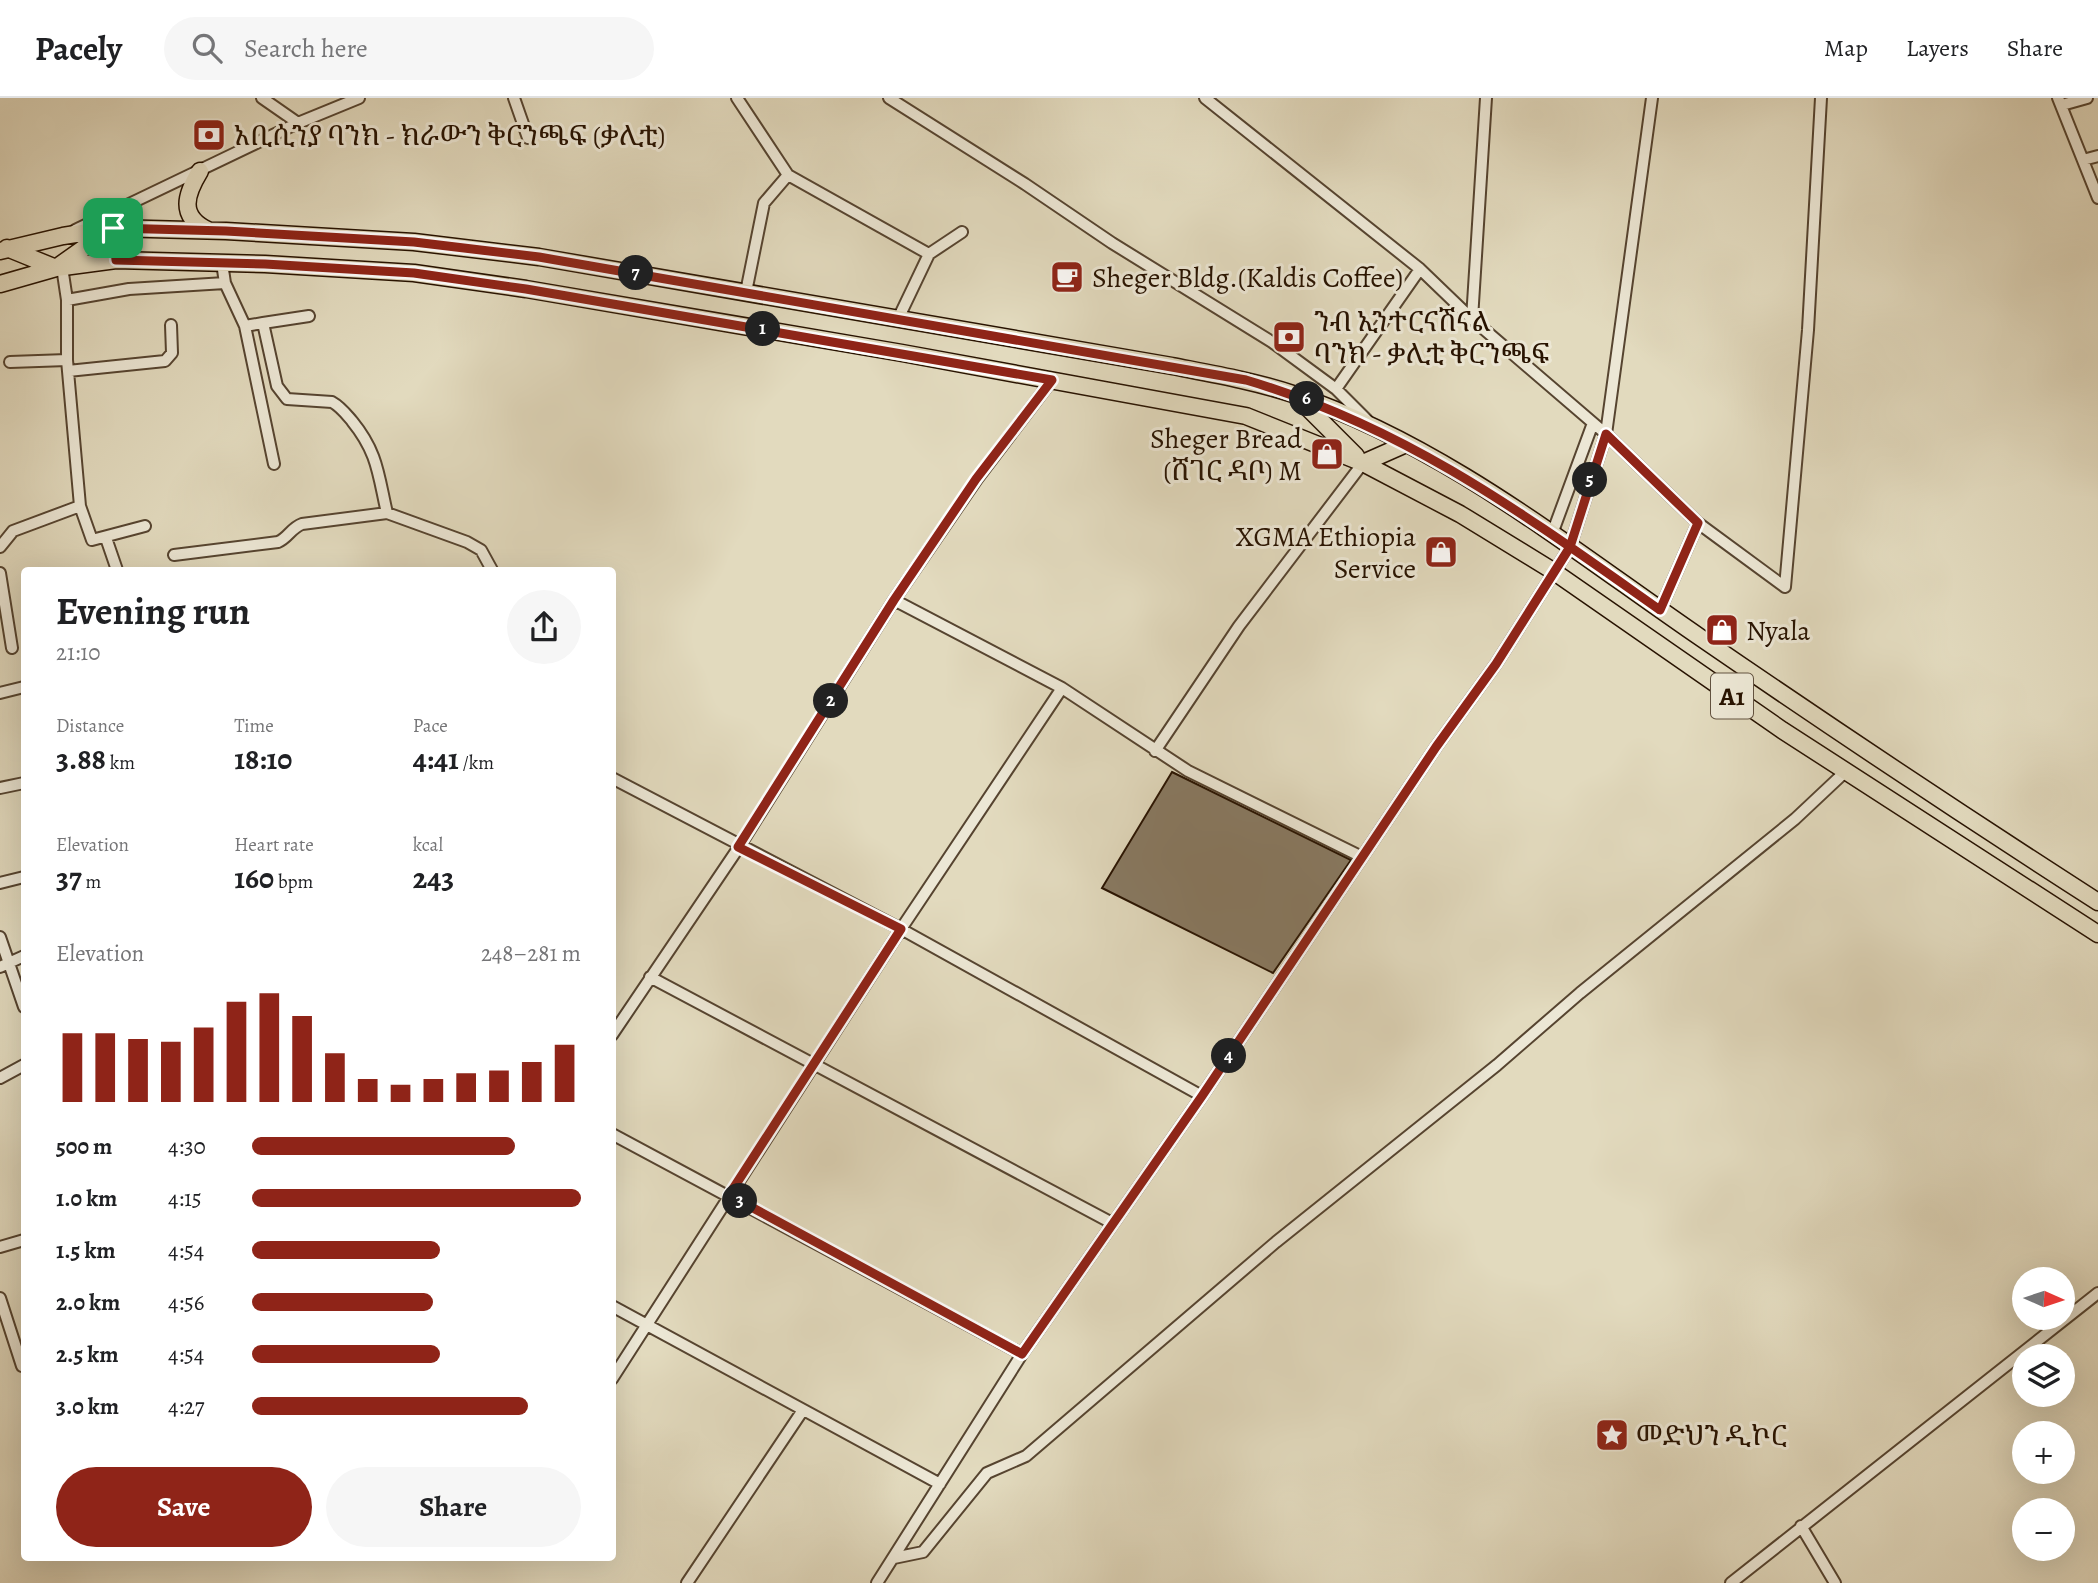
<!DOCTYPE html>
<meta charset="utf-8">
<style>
:root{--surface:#fff;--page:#f6f6f6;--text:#202124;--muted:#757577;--line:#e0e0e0;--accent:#8f2418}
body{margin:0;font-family:Alegreya,"Noto Serif Ethiopic",serif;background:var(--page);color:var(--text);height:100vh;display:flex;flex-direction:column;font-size:26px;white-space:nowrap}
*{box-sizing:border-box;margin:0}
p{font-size:23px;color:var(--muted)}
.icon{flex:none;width:38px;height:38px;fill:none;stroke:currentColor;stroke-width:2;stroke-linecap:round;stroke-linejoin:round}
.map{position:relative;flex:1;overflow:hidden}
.side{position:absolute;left:21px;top:469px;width:595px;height:994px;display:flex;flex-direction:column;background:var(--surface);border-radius:7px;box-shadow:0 7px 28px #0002}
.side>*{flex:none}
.needle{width:46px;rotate:93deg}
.tools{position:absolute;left:2012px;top:1169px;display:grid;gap:14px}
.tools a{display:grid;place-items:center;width:63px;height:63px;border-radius:50%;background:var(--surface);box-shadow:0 7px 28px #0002;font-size:35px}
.pin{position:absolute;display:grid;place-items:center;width:60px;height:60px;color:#fff;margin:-30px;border-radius:14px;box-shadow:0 4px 10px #0006}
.km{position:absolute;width:35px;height:35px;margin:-18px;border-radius:50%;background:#222;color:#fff;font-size:19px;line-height:35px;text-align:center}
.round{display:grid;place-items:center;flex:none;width:74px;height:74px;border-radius:37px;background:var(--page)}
.headline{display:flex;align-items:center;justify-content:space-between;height:119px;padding:0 35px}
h1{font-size:38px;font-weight:700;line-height:52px}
.stats{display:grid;grid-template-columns:repeat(3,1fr);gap:10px;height:119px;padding:7px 35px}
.stats div{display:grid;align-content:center}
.stats b{font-size:30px;font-weight:700}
.stats small{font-size:19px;font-weight:400}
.stats p{font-size:19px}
.chart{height:196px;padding:14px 35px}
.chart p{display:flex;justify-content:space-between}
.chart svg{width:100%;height:126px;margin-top:7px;stroke:var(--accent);stroke-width:6}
.cta{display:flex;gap:14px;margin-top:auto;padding:14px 35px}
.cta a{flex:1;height:80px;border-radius:42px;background:var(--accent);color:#fff;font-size:28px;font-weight:700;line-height:80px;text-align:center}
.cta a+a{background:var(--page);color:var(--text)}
ul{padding:0 35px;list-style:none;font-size:23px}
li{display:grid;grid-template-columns:112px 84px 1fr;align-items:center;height:52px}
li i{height:18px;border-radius:9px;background:var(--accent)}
header{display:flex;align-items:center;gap:42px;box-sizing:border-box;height:98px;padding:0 35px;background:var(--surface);border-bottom:2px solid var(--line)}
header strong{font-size:33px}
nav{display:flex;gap:38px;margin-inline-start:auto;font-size:24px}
.search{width:490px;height:63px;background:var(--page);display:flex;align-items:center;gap:18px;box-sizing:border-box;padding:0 24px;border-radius:38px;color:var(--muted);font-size:26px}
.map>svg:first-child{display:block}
.building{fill:#887a63;stroke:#271200;stroke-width:2}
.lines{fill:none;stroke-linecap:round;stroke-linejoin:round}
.street-casing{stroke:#564430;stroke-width:14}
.primary-casing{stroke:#271200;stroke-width:19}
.street{stroke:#ece7d5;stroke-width:10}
.primary{stroke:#e2dabe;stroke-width:16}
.route-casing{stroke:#fff;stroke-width:14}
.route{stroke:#8f2418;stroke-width:9}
.labels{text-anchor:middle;stroke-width:6;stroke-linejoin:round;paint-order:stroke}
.shield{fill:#ece7d5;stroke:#625240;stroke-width:2}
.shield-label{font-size:26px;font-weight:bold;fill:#271200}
.poi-label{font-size:28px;fill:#271200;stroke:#ece7d5;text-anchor:start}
</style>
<header>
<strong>Pacely</strong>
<div class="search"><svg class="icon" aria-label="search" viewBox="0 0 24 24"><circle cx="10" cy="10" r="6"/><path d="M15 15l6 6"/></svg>Search here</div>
<nav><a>Map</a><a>Layers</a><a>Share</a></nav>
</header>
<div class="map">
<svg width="2098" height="1485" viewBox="0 0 2098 1485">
<rect width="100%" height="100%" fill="#e2dabe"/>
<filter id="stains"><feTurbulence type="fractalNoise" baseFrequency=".00286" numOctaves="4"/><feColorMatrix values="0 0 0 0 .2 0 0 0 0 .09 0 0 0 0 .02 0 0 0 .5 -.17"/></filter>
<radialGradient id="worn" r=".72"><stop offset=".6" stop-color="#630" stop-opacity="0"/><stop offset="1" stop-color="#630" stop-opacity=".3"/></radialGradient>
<path class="building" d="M1172,674l179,88 -78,113 -171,-85z"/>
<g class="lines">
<defs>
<path id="street" d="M262,0l36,25
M514,0l14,40
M737,0l51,77 141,79 -31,65
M889,0l136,86 87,59 160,99 64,47 31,31
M1205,0l215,171 52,50 134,115 92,89 87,64
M2058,0l40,100
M2062,7l25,-7
M2083,62l15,-4
M75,132l223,-107 61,-25
M929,156l33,-22
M222,165l3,20 20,43 29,138
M746,194l18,-89 24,-28
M67,202l62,-11 96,-6
M1472,221l14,-221
M263,225l46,-7
M245,228l18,-3 14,63 10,13 45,3c9,5 14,12 20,19 26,32 26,53 35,92
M10,264l57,-2
M68,273l97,-10 7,-8 -1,-28
M1336,291l84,-120
M80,408l12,34 53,-14
M1552,436l41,-111
M106,440l11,32
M0,449l13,-16 67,-25 -13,-146v-60l-5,-33
M174,457l104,-13c10,-4 13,-14 24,-18l85,-11 80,29 14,8 11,20
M0,475l12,75
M1785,489l23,-257 13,-232
M894,502l168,88 126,83 174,86
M1660,512l38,-87
M0,595l24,-6
M1155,653l84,-125 124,-163
M612,680l289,151 301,167
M0,690l24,-5
M0,785l24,-6
M0,839l24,70
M0,869l24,-11
M650,879l462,246
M612,937l127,-188 155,-247 83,-121 75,-99
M0,980l24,-13
M612,1036l410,220
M0,1149l24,-7
M0,1200l22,68
M612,1208l328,178
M612,1281l289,-450 161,-241
M1801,1428l34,57
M894,1460l29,-6 64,-79 39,-17 250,-214 221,-177 83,-72 215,-174 50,-47
M687,1485l116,-173
M877,1485l145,-229 180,-258 234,-349 60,-83 74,-117 36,-113 46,-336
M1731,1485l367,-290"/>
<path id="primary" d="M200,73c-14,23 -22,45 8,59
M7,150l49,20
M0,153l63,-15 50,-8 113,3 188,11 125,15 633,109c41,8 82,15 121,28 151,51 278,155 408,244 131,90 263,178 397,264
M60,167l48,-34
M0,186l56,-16 60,-8 149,4 149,9 112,16 376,64 344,63 117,47 97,51 93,57 229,159 316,204
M1300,302l56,56
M1363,365l43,-19"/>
</defs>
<use href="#street" class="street-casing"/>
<use href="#primary" class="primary-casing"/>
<use href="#street" class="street"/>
<use href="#primary" class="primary"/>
</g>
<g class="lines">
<defs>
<path id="route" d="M113,130l3,32 149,4 149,9 112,16 526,91 -76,99 -82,121 -156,247 163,82 -172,266 293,159 180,-258 234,-349 60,-83 74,-117 36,-113 92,89 -38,87c-135,-95 -254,-183 -414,-230l-707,-123 -125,-15 -188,-11 -113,-3"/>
</defs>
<use href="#route" class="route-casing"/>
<use href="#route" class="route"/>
</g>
<defs>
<symbol id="bank-square" viewBox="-11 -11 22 22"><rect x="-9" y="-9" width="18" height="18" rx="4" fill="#8f2418" stroke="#ece7d5"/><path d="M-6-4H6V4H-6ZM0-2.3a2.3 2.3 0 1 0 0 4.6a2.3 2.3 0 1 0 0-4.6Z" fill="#fff"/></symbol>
<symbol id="cafe-square" viewBox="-11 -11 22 22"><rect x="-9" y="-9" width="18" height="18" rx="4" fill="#8f2418" stroke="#ece7d5"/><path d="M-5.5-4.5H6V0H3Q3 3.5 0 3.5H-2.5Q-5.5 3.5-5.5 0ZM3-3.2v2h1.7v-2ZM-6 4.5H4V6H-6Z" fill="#fff"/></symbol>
<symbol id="shop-square" viewBox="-11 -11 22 22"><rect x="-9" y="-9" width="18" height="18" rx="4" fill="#8f2418" stroke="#ece7d5"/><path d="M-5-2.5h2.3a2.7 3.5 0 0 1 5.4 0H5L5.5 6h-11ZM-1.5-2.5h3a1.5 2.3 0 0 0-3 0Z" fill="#fff"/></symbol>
<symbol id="sight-square" viewBox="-11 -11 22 22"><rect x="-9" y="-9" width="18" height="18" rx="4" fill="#8f2418" stroke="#ece7d5"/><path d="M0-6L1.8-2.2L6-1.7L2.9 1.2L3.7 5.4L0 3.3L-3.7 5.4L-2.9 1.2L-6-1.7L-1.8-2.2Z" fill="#fff"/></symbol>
</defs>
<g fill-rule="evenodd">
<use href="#bank-square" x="190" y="18" width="38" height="38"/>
<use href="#cafe-square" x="1048" y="160" width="38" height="38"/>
<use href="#bank-square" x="1270" y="220" width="38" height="38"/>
<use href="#shop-square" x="1308" y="337" width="38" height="38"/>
<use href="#shop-square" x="1422" y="435" width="38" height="38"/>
<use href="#shop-square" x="1703" y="513" width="38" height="38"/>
<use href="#sight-square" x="1593" y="1318" width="38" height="38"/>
</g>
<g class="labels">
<rect class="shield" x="1711" y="575.5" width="42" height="45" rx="5"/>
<g class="shield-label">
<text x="1732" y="607">A1</text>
</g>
<g class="poi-label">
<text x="234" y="47">አቢሲንያ ባንክ - ክራውን ቅርንጫፍ (ቃሊቲ)</text>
<text x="1092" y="189">Sheger Bldg.(Kaldis Coffee)</text>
<text x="1314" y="233">ንብ ኢንተርናሽናል<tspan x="1314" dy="32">ባንክ - ቃሊቲ ቅርንጫፍ</tspan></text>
<text x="1302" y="350" text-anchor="end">Sheger Bread<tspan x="1302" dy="32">(ሸገር ዳቦ) M</tspan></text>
<text x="1416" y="448" text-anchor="end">XGMA Ethiopia<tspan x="1416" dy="32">Service</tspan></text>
<text x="1746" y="542">Nyala</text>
<text x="1636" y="1347">መድህን ዲኮር</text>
</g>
</g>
<rect width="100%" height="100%" filter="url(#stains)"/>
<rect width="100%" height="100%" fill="url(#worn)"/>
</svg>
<div class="tools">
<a><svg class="needle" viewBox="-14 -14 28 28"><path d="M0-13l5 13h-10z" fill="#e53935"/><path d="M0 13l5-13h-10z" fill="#757577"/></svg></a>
<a><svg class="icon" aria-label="layers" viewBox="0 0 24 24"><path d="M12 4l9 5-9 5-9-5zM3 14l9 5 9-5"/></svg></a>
<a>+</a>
<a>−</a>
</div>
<div class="pin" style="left:113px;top:130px;background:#1e9e55"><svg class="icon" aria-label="arrive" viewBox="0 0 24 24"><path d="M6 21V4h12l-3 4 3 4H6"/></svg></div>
<b class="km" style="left:763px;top:231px">1</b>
<b class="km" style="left:831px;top:603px">2</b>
<b class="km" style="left:740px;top:1103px">3</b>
<b class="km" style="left:1229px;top:958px">4</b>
<b class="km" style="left:1590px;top:382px">5</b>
<b class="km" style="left:1307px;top:301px">6</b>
<b class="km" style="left:636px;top:175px">7</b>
<section class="side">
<div class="headline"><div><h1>Evening run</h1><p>21:10</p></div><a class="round"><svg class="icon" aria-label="share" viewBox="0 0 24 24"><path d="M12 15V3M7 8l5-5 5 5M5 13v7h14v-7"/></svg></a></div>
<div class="stats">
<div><p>Distance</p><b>3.88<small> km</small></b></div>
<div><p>Time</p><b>18:10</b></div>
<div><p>Pace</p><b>4:41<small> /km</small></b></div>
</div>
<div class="stats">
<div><p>Elevation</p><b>37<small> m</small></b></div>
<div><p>Heart rate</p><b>160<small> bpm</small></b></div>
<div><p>kcal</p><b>243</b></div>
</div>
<div class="chart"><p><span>Elevation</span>248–281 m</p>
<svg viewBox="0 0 160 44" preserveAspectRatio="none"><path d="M5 44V20M15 44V20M25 44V22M35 44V23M45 44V18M55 44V9M65 44V6M75 44V14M85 44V27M95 44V36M105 44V38M115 44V36M125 44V34M135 44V33M145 44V30M155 44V24"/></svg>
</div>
<ul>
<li><b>500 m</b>4:30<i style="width:80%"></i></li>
<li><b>1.0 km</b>4:15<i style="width:100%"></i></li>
<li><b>1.5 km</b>4:54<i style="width:57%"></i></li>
<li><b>2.0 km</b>4:56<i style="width:55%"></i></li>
<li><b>2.5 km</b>4:54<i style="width:57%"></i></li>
<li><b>3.0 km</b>4:27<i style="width:84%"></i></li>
</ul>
<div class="cta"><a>Save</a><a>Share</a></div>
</section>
</div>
